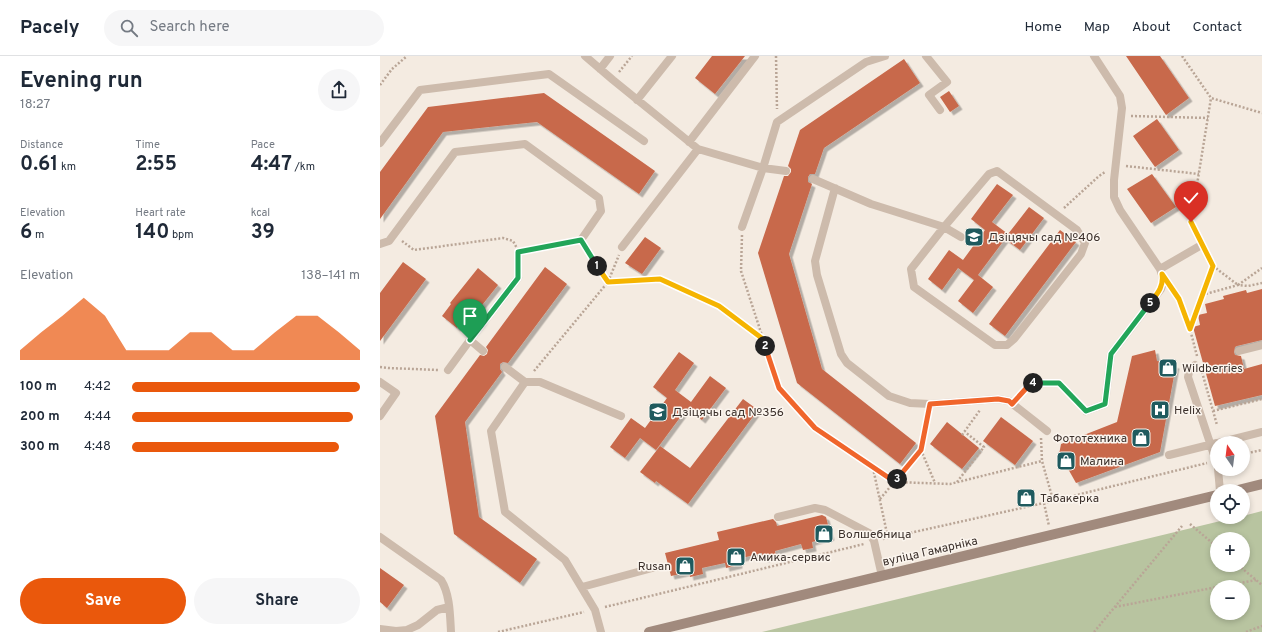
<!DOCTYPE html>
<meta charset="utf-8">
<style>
:root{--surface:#fff;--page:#f6f6f7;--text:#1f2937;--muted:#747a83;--line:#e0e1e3;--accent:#ea580c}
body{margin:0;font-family:Overpass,sans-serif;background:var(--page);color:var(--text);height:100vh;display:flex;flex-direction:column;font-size:15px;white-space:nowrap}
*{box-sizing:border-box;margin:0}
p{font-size:13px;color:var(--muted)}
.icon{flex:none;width:22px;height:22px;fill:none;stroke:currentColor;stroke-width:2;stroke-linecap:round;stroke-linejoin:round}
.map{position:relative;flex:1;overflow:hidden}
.panel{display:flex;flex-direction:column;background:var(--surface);width:380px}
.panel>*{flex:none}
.needle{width:26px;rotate:346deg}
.controls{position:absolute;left:830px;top:380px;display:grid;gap:8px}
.controls a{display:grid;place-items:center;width:40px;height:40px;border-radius:50%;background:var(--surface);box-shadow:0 2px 6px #0003;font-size:20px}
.pin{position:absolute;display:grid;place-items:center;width:34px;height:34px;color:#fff;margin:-41px -17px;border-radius:50% 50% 50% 0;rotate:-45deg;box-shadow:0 0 4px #0007}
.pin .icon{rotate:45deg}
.km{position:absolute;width:20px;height:20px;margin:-10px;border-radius:50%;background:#222;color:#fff;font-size:11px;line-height:20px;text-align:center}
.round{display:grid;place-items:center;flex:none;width:42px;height:42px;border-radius:21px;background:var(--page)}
.overview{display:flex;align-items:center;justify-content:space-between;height:68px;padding:0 20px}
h1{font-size:22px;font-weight:700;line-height:30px}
.stats{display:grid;grid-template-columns:repeat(3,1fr);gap:6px;height:68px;padding:4px 20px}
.stats div{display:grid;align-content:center}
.stats b{font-size:20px;font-weight:700}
.stats small{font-size:11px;font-weight:400}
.stats p{font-size:11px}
.chart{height:112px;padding:8px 20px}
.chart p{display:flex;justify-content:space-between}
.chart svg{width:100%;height:72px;margin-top:4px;fill:var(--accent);opacity:.7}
.button{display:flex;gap:8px;margin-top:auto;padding:8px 20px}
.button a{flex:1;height:46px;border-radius:24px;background:var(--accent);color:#fff;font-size:16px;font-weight:700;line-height:46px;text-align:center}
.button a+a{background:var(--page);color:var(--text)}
ul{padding:0 20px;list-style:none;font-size:13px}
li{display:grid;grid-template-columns:64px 48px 1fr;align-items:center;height:30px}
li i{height:10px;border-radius:5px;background:var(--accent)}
header{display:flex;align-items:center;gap:24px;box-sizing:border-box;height:56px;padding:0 20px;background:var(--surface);border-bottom:1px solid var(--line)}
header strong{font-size:19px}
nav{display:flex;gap:22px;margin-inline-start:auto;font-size:14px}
.search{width:280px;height:36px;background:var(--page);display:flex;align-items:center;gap:10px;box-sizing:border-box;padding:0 14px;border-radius:22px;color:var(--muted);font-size:15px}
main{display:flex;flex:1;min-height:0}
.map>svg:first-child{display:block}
.green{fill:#b8c4a0;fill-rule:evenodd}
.building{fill:#c8694b;filter:url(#shadow)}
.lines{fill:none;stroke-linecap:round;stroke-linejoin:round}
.path{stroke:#b9a596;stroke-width:2.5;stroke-dasharray:2 2;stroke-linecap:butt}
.service{stroke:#cdbbac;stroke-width:8}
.secondary{stroke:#a18a7d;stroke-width:10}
.split-1-casing{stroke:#fff;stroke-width:8}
.split-2-casing{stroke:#fff;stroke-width:8}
.split-3-casing{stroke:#fff;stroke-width:8}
.split-4-casing{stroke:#fff;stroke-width:8}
.split-5-casing{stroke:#fff;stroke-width:8}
.split-6-casing{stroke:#fff;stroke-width:8}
.split-1{stroke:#22a559;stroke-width:5}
.split-2{stroke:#f5b400;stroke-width:5}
.split-3{stroke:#f0652b;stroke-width:5}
.split-4{stroke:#f0652b;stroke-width:5}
.split-5{stroke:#22a559;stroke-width:5}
.split-6{stroke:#f5b400;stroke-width:5}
.labels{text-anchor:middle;stroke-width:3;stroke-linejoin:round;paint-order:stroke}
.poi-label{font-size:12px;fill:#3b302b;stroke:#fbf5ee;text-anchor:start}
.street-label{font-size:12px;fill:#3b302b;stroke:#fbf5ee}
</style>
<header>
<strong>Pacely</strong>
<div class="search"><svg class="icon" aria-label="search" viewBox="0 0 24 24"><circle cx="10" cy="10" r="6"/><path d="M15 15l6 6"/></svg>Search here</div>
<nav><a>Home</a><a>Map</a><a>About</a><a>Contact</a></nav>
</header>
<main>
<section class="panel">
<div class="overview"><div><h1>Evening run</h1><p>18:27</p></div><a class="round"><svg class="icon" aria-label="share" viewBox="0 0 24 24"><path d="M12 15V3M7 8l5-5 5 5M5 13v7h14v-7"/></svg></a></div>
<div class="stats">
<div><p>Distance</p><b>0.61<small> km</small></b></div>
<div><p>Time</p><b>2:55</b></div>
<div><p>Pace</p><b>4:47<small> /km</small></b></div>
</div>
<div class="stats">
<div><p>Elevation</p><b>6<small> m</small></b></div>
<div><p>Heart rate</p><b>140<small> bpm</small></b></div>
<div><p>kcal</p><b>39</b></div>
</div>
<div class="chart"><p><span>Elevation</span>138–141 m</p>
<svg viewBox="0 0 160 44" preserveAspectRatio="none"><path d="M0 44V38L10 27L20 17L30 6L40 17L50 38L60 38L70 38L80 27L90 27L100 38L110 38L120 27L130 17L140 17L150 27L160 38V44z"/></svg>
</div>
<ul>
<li><b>100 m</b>4:42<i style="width:100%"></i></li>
<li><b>200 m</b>4:44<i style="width:97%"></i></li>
<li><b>300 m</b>4:48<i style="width:91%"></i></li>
</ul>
<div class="button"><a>Save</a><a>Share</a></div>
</section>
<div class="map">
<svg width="882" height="576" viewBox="0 0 882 576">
<defs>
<filter id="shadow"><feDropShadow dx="3.5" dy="3.5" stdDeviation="0" flood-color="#0004"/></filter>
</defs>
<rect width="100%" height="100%" fill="#f4ebe1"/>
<path class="green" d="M882,455v121h-500l475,-115h6v-1zM837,483h26v26h-26zM837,531h26v26h-26z"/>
<path class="building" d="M332,0h33l-30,38 -20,-16z
M746,0h34l29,42 -23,17z
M524,3l16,24 -96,65 -9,26h-5l-2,3v5l4,2 -23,70 33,115 94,74 -16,21 -103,-81 -39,-130 26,-77h4l3,-4v-3l-3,-3 12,-36z
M569,35l10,15 -9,6 -10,-15z
M164,37l111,78 -16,23 -102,-72 -94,10 -63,87v-47l48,-65z
M777,63l22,31 -24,17 -22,-31z
M772,118l24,33 -25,16 -24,-34z
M617,128l16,11 -21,27 16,12 21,-27 15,11 -24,32 -15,-11 -27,36 15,12 -20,26 -15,-12 16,-21 -16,-12 -16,22 -14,-11 21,-29 14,10 22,-30 -14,-11z
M680,174l16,12 -71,94 -16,-12z
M265,181l16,11 -19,26 -17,-11z
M23,206l23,17 -46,62v-48z
M165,211l22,17 -59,79 -5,-1 -3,2v5l2,3 -37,50 14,95 58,42 -17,24 -66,-49 -19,-118 45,-61 4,1 3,-2 1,-4 -2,-3z
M98,212l20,17 -27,34 -5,-3 -9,12 -15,-12 9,-12 -1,-1z
M882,233v51l-25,6 -2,1 -1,5 1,3 6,1 3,13 18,-5v31l-47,11 -22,-79 7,-2 -2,-10 9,-2 -2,-9 19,-5 -1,-3 23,-6 1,3z
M775,294l2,11 19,4 -16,87 -84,31 -9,-16 -10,-2 4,-21 56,-22 15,-66z
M299,296l15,11 -19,27 16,12 19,-26 16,12 -24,32 -15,-12 -31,42 -16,-12 -15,20 -15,-11 21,-29 14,10 22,-30 -14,-11z
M363,343l15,11 -70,94 -32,-23 -1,2 -15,-11 20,-26 30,22z
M621,361l32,24 -18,24 -32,-24z
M567,366l32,26 -17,21 -32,-25z
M442,459l4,2 5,20 -19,5 1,6 -10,2 -2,-6 -26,7 1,5 -12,3 -2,-6 -24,6 1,6 -13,3 -1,-5 -23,5 1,6 -13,3 -1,-5 -18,4 -6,-23 54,-13 -2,-8 56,-13 3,3 1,4z
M0,512l24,17 -17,23 -7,-6z"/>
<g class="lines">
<path class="path" d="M396,0l1,53
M802,0l29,42 51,15
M239,16l13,-16
M0,29l12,-16 15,-13
M751,60l77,2
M746,110l73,8
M684,152l35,-32 6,-4
M362,179l-1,36 38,117 36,40 80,54 55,2 92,-23
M819,182l-8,-16 20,-124
M22,185l12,9 89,-12 10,3 6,11 -1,17
M206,191l22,35
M139,196l52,-10
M825,196l8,14 25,19
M228,226l52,-3 59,27 43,33
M858,229l24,-17
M791,232l8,11 11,29
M822,239l11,-29
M817,300l-7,-27 12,-34 36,-10 10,1 14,-3
M0,311l8,1 51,2
M154,315l74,-89 11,-27
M822,316l15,53
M639,340l12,-13h28l21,22
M833,355l49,-12
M582,379l18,-25
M661,382l1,23 11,39
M541,394l14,33
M863,398l19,-4
M493,412l15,70
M577,426l27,-35 -19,-15
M500,443l41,-49 7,-37
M664,447l5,23
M810,468l27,23
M503,483l161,-36 163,-40
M858,509l24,20
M839,531l37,-7
M225,551l259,-63
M735,551l102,-20
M118,576l86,-20
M714,576l88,-106
M866,576l16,-6"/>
<path class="service" d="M205,0l28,24 85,69 65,19 23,3
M546,0l21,26 -18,13 11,15
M714,0l26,40 2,12 -8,72v17l6,13 40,59 38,-22
M220,13l10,-13
M257,44l35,-44
M309,86l66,-86
M0,87l40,-53 129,-16 95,67
M433,123l58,25 73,23 45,-53 8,-3 80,59 8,13 -4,11 -67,85 -7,6h-12l-81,-58 -3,-18 33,-42 17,10
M455,132l-20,73 2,14 24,79 6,9 42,33 21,7 20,1 68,-5 11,2 38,30
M362,171l21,-59 14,-46 89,-60 19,-6
M0,188l9,-3 66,-89 70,-8 74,54 2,13 -20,29
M242,191l76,-98
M103,295l-13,-11 48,-62
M859,295l23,-6
M815,309l-6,7 -1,5 29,87
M125,311l20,15h15l81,34
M68,314l22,-30
M0,326l16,11 -16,23
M145,326l-34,49 14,81 60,48 30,50 6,22
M706,355l19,-7 6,-50 50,-65c3,-7 2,-13 -1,-20
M838,387l44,-11
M789,399l48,-12
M838,413l2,22
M398,461l37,-9 10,2 44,23 5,8 8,35
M0,481l61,43c9,14 9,35 10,52
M202,531l74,-20
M0,573l16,2 11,-1 11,-5 19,-15 12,-3"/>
<path class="secondary" d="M854,435l28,-7
M269,576l568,-137"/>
</g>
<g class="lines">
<defs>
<path id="split-1" d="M90,284l48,-62v-26l63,-12 16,26"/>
<path id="split-2" d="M217,210l11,16 52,-3 59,27 44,33 2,7"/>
<path id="split-3" d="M385,290l14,42 36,40 80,54 2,-3"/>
<path id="split-4" d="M517,423l24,-29 9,-46 68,-5 11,2 3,3 19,-21h2"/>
<path id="split-5" d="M653,327h26l27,28 19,-7 6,-50 39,-51"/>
<path id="split-6" d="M770,247c7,-9 14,-16 12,-29l17,25 11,30 23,-63 -22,-44"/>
</defs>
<use href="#split-1" class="split-1-casing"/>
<use href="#split-2" class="split-2-casing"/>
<use href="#split-3" class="split-3-casing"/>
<use href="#split-4" class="split-4-casing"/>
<use href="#split-5" class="split-5-casing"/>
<use href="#split-6" class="split-6-casing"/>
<use href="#split-1" class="split-1"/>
<use href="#split-2" class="split-2"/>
<use href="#split-3" class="split-3"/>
<use href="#split-4" class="split-4"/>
<use href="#split-5" class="split-5"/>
<use href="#split-6" class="split-6"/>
</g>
<defs>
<symbol id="school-square" viewBox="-11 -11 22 22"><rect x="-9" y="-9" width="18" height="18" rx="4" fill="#1f5a5e" stroke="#fbf5ee"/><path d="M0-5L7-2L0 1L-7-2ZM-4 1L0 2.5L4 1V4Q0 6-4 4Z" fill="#fff"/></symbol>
<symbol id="shop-square" viewBox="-11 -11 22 22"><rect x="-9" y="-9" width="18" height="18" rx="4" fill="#1f5a5e" stroke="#fbf5ee"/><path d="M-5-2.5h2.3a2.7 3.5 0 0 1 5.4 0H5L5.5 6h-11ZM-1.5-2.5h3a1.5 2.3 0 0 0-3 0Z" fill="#fff"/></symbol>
<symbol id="hospital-square" viewBox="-11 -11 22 22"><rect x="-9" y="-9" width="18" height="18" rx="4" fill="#1f5a5e" stroke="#fbf5ee"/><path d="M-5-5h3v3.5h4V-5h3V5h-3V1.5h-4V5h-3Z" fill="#fff"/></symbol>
</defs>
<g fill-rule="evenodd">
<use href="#school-square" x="583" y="170" width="22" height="22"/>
<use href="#shop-square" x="777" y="301" width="22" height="22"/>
<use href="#hospital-square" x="769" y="343" width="22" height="22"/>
<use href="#school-square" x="267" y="345" width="22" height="22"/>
<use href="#shop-square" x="750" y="371" width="22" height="22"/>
<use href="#shop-square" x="675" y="394" width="22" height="22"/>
<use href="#shop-square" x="635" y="431" width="22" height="22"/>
<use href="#shop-square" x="433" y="467" width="22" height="22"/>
<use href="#shop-square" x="345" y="490" width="22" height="22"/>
<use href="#shop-square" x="294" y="499" width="22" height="22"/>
</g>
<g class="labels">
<g class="poi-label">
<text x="608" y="185">Дзіцячы сад №406</text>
<text x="802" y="316">Wildberries</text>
<text x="794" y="358">Helix</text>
<text x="292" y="360">Дзіцячы сад №356</text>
<text x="747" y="386" text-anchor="end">Фототехника</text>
<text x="700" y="409">Малина</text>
<text x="660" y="446">Табакерка</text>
<text x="458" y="482">Волшебница</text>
<text x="370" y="505">Амика-сервис</text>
<text x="291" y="514" text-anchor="end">Rusan</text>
</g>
<g class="street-label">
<text transform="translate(550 495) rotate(-13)" y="4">вуліца Гамарніка</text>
</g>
</g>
</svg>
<div class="controls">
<a><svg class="needle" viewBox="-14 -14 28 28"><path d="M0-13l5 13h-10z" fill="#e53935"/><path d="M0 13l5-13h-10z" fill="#747a83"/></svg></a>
<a><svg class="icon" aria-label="locate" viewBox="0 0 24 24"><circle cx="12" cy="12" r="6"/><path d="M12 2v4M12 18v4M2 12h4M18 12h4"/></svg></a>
<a>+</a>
<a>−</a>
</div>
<div class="pin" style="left:90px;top:284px;background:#1e9e55"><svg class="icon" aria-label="arrive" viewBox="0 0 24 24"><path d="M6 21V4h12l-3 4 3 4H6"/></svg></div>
<div class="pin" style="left:811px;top:166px;background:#d93025"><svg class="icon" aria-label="check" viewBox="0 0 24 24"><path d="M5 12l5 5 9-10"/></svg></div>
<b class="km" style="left:217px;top:210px">1</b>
<b class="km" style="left:385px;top:290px">2</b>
<b class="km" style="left:517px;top:423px">3</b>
<b class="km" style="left:653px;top:327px">4</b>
<b class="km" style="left:770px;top:247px">5</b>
</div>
</main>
